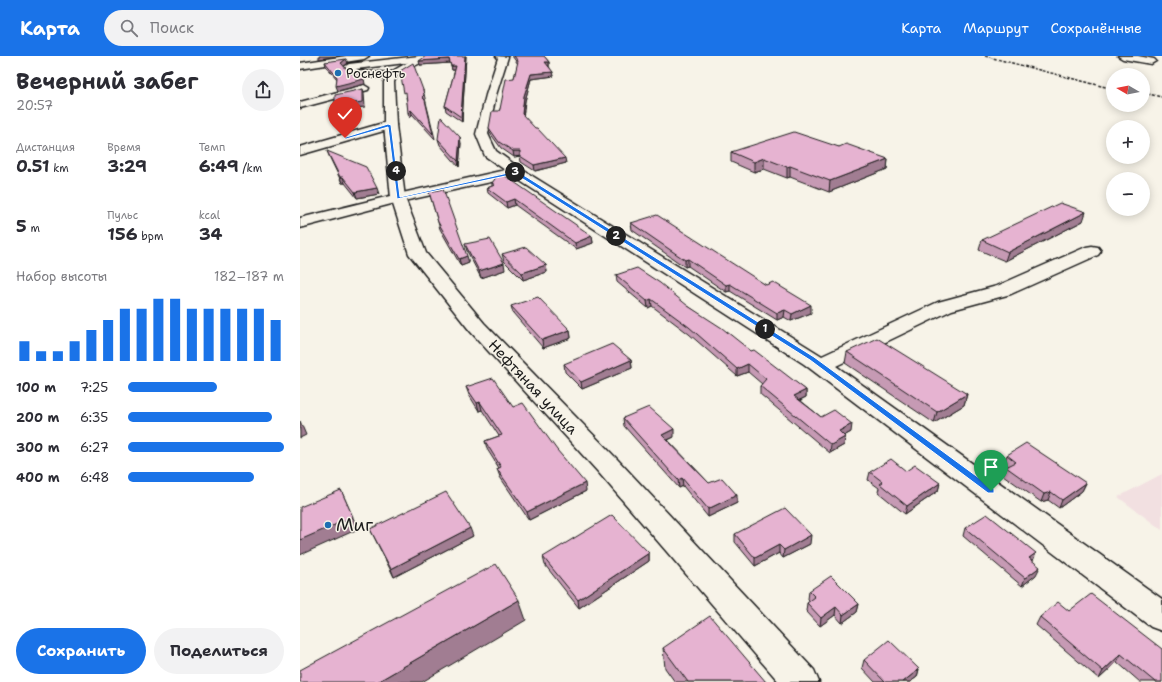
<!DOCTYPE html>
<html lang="ru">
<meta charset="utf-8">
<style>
:root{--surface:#fff;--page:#f2f2f3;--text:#2b2b33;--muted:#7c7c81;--accent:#1a73e8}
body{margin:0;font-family:"Shantell Sans",sans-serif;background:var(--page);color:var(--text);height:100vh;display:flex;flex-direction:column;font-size:15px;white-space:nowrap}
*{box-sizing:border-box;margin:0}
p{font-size:13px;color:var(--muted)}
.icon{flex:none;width:22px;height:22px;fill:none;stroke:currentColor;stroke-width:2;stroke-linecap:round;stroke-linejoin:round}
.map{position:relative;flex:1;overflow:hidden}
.drawer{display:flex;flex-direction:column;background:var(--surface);width:300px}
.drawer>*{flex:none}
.needle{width:26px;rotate:279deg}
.controls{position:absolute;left:806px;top:12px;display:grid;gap:8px}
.controls a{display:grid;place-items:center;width:44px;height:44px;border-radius:50%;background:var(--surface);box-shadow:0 2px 10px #0003;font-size:20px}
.pin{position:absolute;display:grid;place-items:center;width:34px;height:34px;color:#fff;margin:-41px -17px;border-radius:50% 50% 50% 0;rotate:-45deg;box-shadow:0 0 4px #0007}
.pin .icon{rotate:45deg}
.km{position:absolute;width:20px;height:20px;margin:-10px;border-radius:50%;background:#222;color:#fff;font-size:11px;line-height:20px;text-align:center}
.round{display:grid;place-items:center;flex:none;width:42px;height:42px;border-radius:21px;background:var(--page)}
.overview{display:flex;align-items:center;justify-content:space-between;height:68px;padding:0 16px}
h1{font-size:22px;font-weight:700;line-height:30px}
.stats{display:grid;grid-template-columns:repeat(3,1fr);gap:6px;height:68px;padding:4px 16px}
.stats div{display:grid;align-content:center}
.stats b{font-size:17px;font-weight:700}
.stats small{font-size:11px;font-weight:400}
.stats p{font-size:11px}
.chart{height:112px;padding:8px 16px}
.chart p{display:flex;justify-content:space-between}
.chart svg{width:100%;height:72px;margin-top:4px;stroke:var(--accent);stroke-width:6}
.primary-button{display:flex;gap:8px;margin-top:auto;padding:8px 16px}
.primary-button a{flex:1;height:46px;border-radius:24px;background:var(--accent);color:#fff;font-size:16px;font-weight:700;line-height:46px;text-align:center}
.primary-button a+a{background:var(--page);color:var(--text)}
ul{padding:0 16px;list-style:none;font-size:13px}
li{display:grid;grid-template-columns:64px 48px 1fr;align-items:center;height:30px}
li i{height:10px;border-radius:5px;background:var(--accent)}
header{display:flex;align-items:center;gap:24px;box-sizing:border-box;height:56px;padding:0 20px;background:var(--accent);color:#fff}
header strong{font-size:19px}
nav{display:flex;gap:22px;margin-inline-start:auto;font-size:14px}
.search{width:280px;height:36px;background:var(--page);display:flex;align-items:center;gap:10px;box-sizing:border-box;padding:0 14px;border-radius:22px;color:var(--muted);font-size:15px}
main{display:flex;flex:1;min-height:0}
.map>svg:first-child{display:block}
.built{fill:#f2e0e1}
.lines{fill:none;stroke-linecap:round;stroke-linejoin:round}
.minor-casing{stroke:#1c1c1c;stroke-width:3}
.major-casing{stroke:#1c1c1c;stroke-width:3}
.minor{fill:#f7f3e8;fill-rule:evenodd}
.major{fill:#f7f3e8;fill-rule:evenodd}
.rail{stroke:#1c1c1c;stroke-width:1.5;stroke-dasharray:3 1.5;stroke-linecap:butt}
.wall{fill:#c69ab4;stroke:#1c1c1c}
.shaded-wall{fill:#a17d92;stroke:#1c1c1c}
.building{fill:#e6b3d1;stroke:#1c1c1c}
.route{fill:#1a73e8;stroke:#fff}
.poi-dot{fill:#1f6fb2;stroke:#f7f3e8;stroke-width:1.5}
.labels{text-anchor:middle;stroke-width:3;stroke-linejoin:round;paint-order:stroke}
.far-poi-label{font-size:13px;fill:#1c1c1c;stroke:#f7f3e8;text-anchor:start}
.street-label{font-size:15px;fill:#1c1c1c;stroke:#f7f3e8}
.near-poi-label{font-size:18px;fill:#1c1c1c;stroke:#f7f3e8;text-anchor:start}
</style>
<header>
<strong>Карта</strong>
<div class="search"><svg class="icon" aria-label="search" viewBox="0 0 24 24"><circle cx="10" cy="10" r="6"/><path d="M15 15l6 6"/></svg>Поиск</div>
<nav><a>Карта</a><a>Маршрут</a><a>Сохранённые</a></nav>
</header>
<main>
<section class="drawer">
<div class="overview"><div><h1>Вечерний забег</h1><p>20:57</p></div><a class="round"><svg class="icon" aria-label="share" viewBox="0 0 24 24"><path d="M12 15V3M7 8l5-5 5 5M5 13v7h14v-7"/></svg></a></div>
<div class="stats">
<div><p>Дистанция</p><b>0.51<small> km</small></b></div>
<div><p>Время</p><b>3:29</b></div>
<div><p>Темп</p><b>6:49<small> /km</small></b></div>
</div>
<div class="stats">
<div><b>5<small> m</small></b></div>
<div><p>Пульс</p><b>156<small> bpm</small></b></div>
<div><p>kcal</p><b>34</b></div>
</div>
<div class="chart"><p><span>Набор высоты</span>182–187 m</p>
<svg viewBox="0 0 160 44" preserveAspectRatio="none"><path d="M5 44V32M15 44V38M25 44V38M35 44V32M45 44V25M55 44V19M65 44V12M75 44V12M85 44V6M95 44V6M105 44V12M115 44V12M125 44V12M135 44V12M145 44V12M155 44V19"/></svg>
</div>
<ul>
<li><b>100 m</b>7:25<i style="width:57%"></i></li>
<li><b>200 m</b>6:35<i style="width:92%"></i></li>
<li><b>300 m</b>6:27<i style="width:100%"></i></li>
<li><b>400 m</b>6:48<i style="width:81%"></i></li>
</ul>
<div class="primary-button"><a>Сохранить</a><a>Поделиться</a></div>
</section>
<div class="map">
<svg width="862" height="626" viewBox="0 0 862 626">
<rect width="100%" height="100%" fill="#f7f3e8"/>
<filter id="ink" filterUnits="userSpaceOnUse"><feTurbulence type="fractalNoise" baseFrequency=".025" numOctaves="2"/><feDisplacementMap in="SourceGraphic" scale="8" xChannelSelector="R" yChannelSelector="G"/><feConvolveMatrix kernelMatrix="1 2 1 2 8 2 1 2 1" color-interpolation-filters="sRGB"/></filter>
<g filter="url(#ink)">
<path class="built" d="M862,418v56l-44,-33z"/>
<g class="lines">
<defs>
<path id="minor" d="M46,0h23l-5,3 -64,10v-6z
M119,0l3,1 2,2 -2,2 -66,8 2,2 37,2 2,2 -5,3 -37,-1 -3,-1 -8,-9 5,-3z
M196,0l12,1 -12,38 -8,39 8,17 25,18 301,187 116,-54 59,-16 89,-39 6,-1 6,1 3,4 -3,4 -87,39 -59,16 -116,56 326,233v32l-11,-4 -347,-263 -290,-187 -115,25 -99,26v-10l98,-24 107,-24 -20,-14 -9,-22 10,-39 12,-37z
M818,0h20l16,3 2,2 -5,3 -28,-5z
M64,29l5,3 -1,2 -68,18v-6z
M90,65l4,1 2,3 -2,3 -94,27v-8z"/>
<path id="major" d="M119,0h12c-11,11 -31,11 -37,26l2,43 9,73 21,55 58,70 133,136 197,211 5,12h-40l-180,-209 -129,-142 -61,-77 -18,-56 -7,-73v-43l5,-9z"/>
</defs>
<use href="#minor" class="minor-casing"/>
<use href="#major" class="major-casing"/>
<use href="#minor" class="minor"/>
<use href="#major" class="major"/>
<path class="rail" d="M685,0l128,33
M843,37l19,4"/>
</g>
<path class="wall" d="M166,0l-4,66 -16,-11 -1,-5 10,-36h-3l-2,-7 -30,2z
M212,0h32l5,6v4l5,10 -23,3 -6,22 -2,15 43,47 -31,8 -14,-9 -1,-6 -6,1 -13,-9 -11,-15 -1,-5 10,-17 15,-33 4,-14z
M25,6l23,1 -4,3 6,7 15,11 -27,7 -1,-12 -11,-13z
M123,34l12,49 -23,-25 -2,4 -4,-21z
M138,83l23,4 -2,24 -19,-22z
M539,91l49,12 -1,10 -58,23 -39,-15 -3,1 -23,-9 -10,3 -23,-10v-10z
M27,95l52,43 -22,4 -12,-15h-3l-13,-27z
M192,127l100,53 1,7 -17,6 -61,-44 -8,3 -19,-15 -1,-5 5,-2z
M129,136l40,71 -8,3 -21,-37z
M783,165l-78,40 -26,-11 3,-10z
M331,167l135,62 45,28 -20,8 -7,-4 -7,3 -47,-29 -4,1 -38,-26 -3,1 -53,-37z
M165,188l40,26 -24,8 -14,-27z
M202,198l44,11 1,7 -24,8 -19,-19z
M316,219l72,31 63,45 55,39v7l-6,3 21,17 30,15 -7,4 1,1 -1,8 -14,8 -70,-59v-8l2,-2 -14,-12 -11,4 -48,-42 -37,-28 -4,2 -31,-26z
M211,250l59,24 1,8 -28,10 -30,-35z
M547,296l120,42 -3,11 -30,18 -89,-60z
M331,304l1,8 -50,21 -17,-17 -1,-8z
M166,331l47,20 73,84 -57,29 -29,-43 -3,-8 2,-1 -12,-19 -2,-8 14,-5 -17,-26 -3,1 -10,-16z
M323,362l51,19 -6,3 41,43 28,20 -29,14 -25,-31 -4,2 -55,-62z
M707,399l79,28 -4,8 -23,17 -11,-8 -7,2 -38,-27 3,-8 2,-1 -4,-3z
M606,415l34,12 -2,8 -33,23 -27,-22 1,-4 -11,-8 2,-8z
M665,472l71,47 -14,11 -59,-50z
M70,473l103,7 -79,41z
M435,478l75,10 -27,14 -4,-5 -24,13 -20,-24z
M349,497v8l-70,47 -34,-43 -2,-8z
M509,535l50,13 -2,8 -15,11 -7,-8 -15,11 -14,-15 1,-8 3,-2 -2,-2z
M769,555l93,71h-22l-23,-20 -18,17 -63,-54 4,-8z
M363,592l103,34h-91l-10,-14z
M564,604l55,9 -2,8 -7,5h-35l-13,-14z"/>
<path class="shaded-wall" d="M19,0h21l-21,3z
M165,0h1l-4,66 -1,-5z
M46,3l2,4 -5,4 -2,-4z
M149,3l1,4 -30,2 -1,-4z
M245,6h4v4l-3,1z
M151,10h5l1,4h-5z
M253,16l1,4 -23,3 -6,22 -2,18 -1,-5 2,-18 7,-22z
M63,18l2,10 -27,7 -2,-5z
M63,33l1,4 1,14 -17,2 -2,-4 -10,2 -1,-5z
M111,54l1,4 -2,4 -2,-5z
M160,81l1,6 -2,24 -1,-6z
M213,95h7l1,5 -7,1z
M265,102l1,5 -31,8 -1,-6z
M464,102v11l-10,3v-10z
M588,103l-1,10 -58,23 1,-11z
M490,110v11l-3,1v-11z
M40,121h3l2,6h-3z
M77,132l2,6 -22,4 -2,-6z
M214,143l1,6 -8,3 -1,-6z
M786,156l-3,9 -78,40 3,-9z
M292,180l1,7 -17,6 -1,-6z
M167,200l2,7 -8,3 -2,-7z
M388,203v7l-3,1v-7z
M204,207l1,7 -24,8 -2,-7z
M246,209l1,7 -24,8 -1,-7z
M430,228v7l-4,1v-7z
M351,243l1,7 -4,2 -1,-7z
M511,249v8l-20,8 1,-7z
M485,254l-1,7 -7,3v-7z
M270,274l1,8 -28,10 -1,-8z
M331,304l1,8 -50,21 -1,-7z
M448,308v8l-11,4v-7z
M506,334v7l-13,6 1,-7z
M667,338l-3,11 -30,18 3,-11z
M180,346l2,8 -3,1 -2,-8z
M0,365l6,14 -6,3z
M552,368l-1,8 -13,7 1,-8z
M374,373v8l-11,5 -1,-7z
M545,381l-1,8 -14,8 1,-8z
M382,422l1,8 -4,2 -1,-8z
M285,427l1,8 -57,29 -2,-8z
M640,427l-2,8 -33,23 2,-8z
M786,427l-4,8 -23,17 3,-8z
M41,434l17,39 -58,26v-15z
M751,436l-3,8 -7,2 3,-8z
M437,439v8l-29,14v-8z
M170,472l3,8 -79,41 -3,-8z
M511,479l-1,9 -27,14 1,-8z
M479,489v8l-24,13v-8z
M349,497v8l-70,47 -1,-8z
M736,497l-3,8 -4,-3z
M740,511l-4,8 -14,11 3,-8z
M219,544l7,20 -104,62h-45z
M559,548l-2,8 -15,11 1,-8z
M536,551l-1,8 -15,11 1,-8z
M821,598l-4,8 -18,17 4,-8z
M619,613l-2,8 -7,5h-7z"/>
<path class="building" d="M126,0h39l-4,61 -16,-11 11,-40h-5l-2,-7 -30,2z
M214,0h30l5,6h-4l8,10 -22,2 -7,22 -2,18 13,14h2l28,30 -31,7 -14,-9v-5h-7l-14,-9 -10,-14 3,-17h7l1,-2 6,-30 8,-1 4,-17z
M46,3l-5,4 9,10 13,1 1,5 -28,7 1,-9 -12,-15z
M113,7l10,27 1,5 -2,2 3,3 8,34 -22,-24 -3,3 -2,-21 -2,1 -4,-22z
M63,33v13l-17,2v-4l-11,2v-7z
M141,61l19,20 -2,24 -20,-22z
M494,76l45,15 7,-3 42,15 -58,22 -40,-15 -3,1 -23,-9 -10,4 -23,-10z
M27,95l39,16 11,21 -22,4 -12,-15h-3z
M204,119l88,61 -17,7 -61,-44 -8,3 -19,-14 8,-3 -3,-2 5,-7z
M143,133l24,67 -8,3 -21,-37 -9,-30z
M760,147l26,9 -78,40 -26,-12z
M357,159l109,70 7,-3 38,23 -19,9 -7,-4 -8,3 -47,-29 -4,1 -38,-26 -3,1 -54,-37z
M190,183l14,24 -25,8 -14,-27z
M226,191l20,18 -24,8 -20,-19z
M337,212l23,15 28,23 34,22 29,23 3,-1 52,40 -12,6 27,21 13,-7 18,14 -13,7 6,6 -14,8 -71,-59 6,-7 -18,-15 -11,5 -48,-42 -38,-28 -4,2 -31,-26z
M238,241l32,33 -28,10 -31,-34z
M577,282l90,56 -30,18 -90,-60z
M312,288l19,16 -50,22 -17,-18z
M193,322l20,29 10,-4 34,47 28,33 -58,29 -30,-43 4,-2 -16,-26 17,-6 -22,-33 -3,1 -11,-16z
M349,351l25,22 -12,6 47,48 13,-5 15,17 -29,14 -26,-31 -4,2 -55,-62z
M726,387l60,40 -24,17 -11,-8 -7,2 -38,-27 10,-5 -9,-7z
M591,403l15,12 9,-6 25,18 -33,23 -27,-22 3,-2 -13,-10z
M41,434l12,27 -53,23v-33z
M146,436l24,36 -79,41 -21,-40z
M485,452l26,27 -27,15 -5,-5 -24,13 -20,-24z
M687,458l49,39 -7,5 11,9 -15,11 -60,-50z
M312,459l37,38 -71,47 -35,-43z
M196,508l23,36 -142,82h-77v-12z
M531,520l28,28 -16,11 -7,-8 -15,11 -14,-15 8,-6 -6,-6z
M791,538l71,55v33h-7l-34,-28 -18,17 -63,-54 18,-15 11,9z
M410,560l56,66h-78l-25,-34z
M589,584l30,29 -16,13h-18l-21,-22z"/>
</g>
<path class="route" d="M88,68l3,1 9,72 117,-26 297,186 180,132v4h-6l-178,-133 -295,-186 -118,25 -9,-72 -42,12 -3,-1z"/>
<g class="poi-dot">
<circle cx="38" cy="17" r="4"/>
<circle cx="28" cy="469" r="4"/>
</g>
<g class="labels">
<g class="far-poi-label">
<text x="46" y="22">Роснефть</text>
</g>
<g class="street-label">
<text transform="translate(233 331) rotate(47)" y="5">Нефтяная улица</text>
</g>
<g class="near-poi-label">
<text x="36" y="475">Миг</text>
</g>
</g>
</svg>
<div class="controls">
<a><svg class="needle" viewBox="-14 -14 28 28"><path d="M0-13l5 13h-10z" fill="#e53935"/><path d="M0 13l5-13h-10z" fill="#7c7c81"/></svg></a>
<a>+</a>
<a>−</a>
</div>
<div class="pin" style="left:691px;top:435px;background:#1e9e55"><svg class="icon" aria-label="arrive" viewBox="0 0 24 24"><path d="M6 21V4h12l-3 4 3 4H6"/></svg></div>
<div class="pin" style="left:45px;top:82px;background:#d93025"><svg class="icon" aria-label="check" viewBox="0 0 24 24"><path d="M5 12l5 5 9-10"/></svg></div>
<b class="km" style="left:465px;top:273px">1</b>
<b class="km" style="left:316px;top:180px">2</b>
<b class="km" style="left:215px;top:116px">3</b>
<b class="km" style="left:96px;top:115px">4</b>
</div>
</main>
